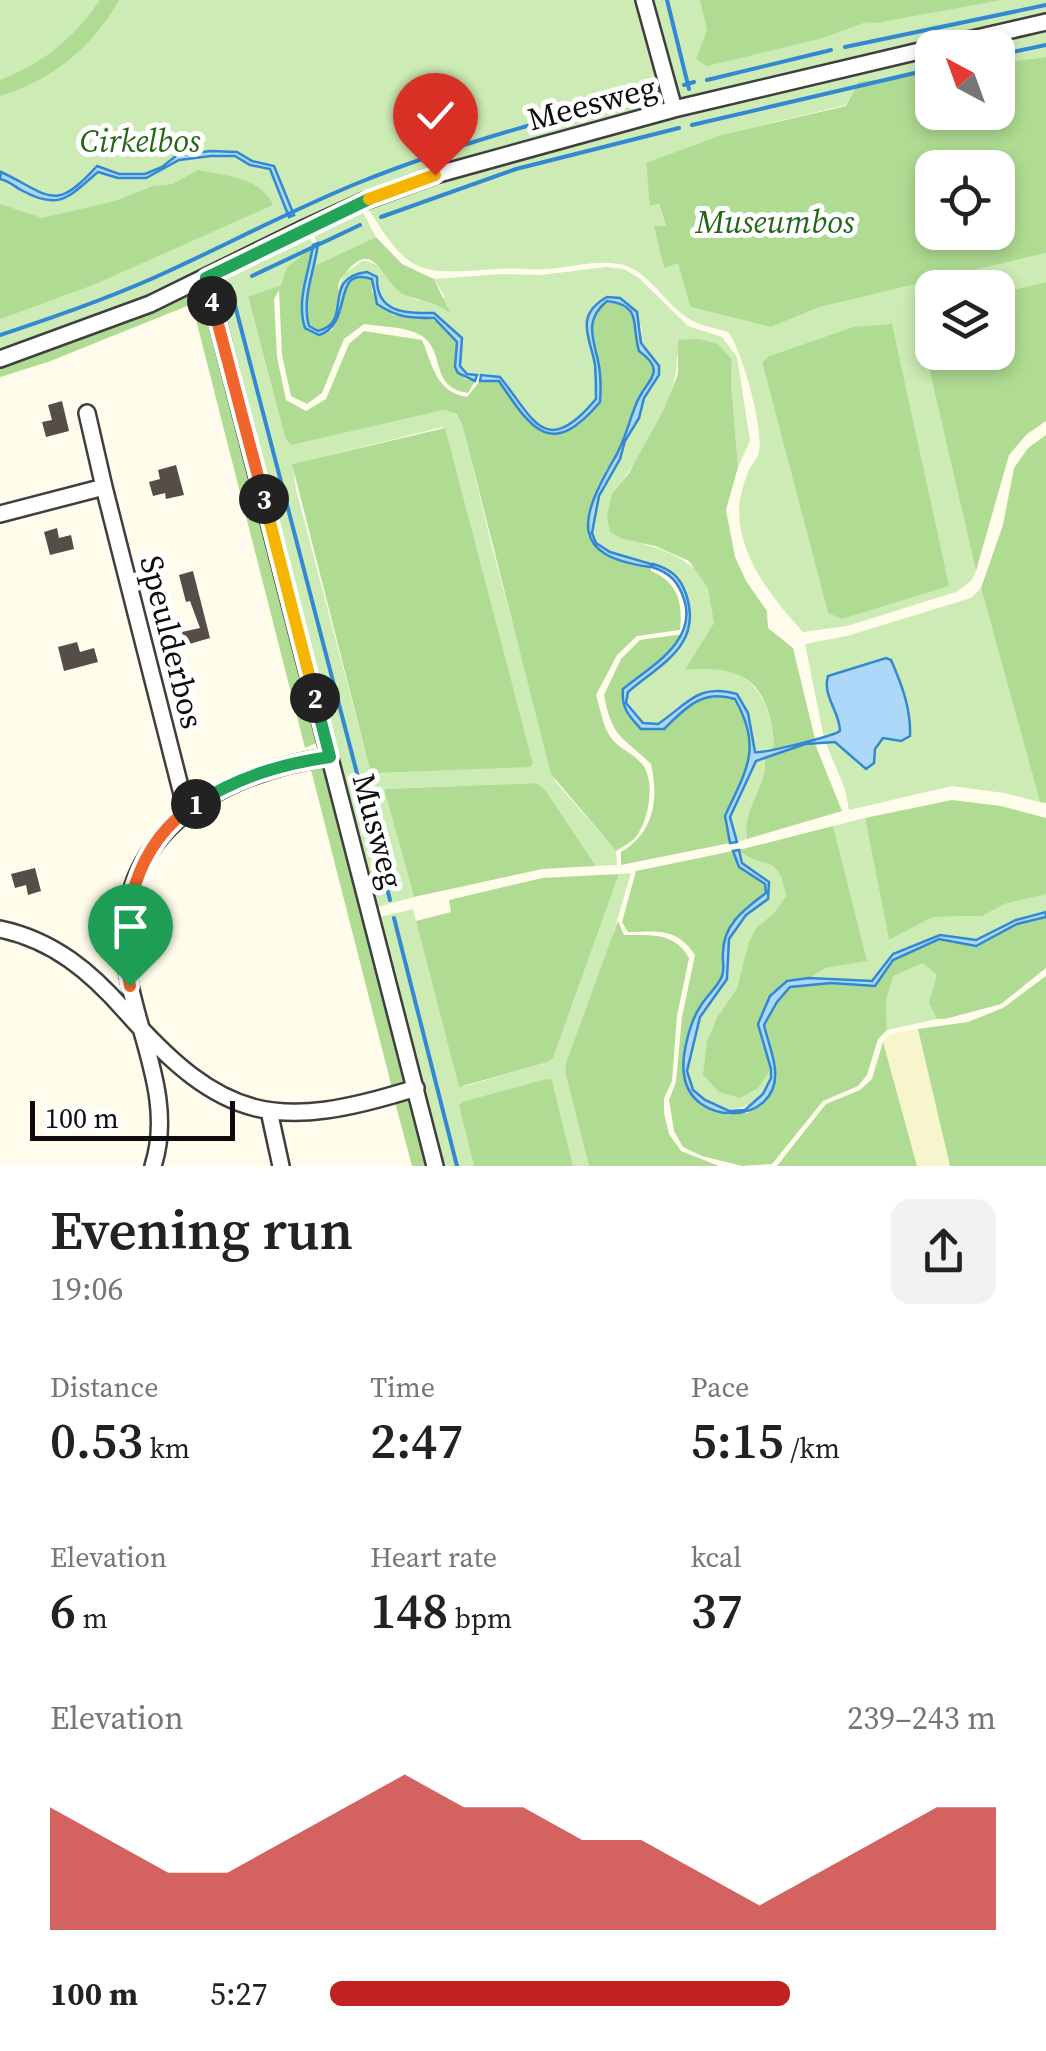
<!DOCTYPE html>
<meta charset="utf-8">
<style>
:root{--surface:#fff;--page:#f2f2f2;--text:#222;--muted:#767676;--accent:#c2211f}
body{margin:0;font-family:"Source Serif 4",serif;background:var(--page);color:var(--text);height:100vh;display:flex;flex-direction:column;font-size:38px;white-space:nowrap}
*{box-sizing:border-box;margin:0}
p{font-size:32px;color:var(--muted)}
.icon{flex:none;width:55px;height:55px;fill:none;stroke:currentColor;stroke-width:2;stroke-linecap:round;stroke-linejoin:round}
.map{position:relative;height:1166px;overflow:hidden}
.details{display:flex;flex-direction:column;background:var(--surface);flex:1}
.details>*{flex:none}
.needle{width:65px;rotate:319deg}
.controls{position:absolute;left:915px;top:30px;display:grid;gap:20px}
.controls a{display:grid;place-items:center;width:100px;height:100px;border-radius:20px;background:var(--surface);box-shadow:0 5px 15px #0003;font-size:50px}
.scale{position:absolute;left:30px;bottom:25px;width:205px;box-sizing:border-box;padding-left:10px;border:5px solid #0c0c0c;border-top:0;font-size:28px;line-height:35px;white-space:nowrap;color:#0c0c0c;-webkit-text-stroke:8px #fff;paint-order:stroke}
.pin{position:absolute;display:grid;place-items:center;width:85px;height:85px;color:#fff;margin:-102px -42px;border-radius:50% 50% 50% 0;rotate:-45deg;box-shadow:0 0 10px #0007}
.pin .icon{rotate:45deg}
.km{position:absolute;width:50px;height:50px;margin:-25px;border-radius:50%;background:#222;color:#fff;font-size:28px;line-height:50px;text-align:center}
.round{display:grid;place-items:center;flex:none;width:105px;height:105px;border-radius:20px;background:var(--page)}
.overview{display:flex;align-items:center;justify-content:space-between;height:170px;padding:0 50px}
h1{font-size:55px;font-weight:600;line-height:75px}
.metrics{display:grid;grid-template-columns:repeat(3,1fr);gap:15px;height:170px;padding:10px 50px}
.metrics div{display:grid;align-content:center}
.metrics b{font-size:50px;font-weight:600}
.metrics small{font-size:28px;font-weight:400}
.metrics p{font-size:28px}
.chart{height:280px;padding:20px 50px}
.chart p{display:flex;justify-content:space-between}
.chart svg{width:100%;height:180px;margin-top:10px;fill:var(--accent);opacity:.7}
ul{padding:0 50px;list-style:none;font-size:32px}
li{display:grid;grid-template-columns:160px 120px 1fr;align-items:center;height:75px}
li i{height:25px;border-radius:12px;background:var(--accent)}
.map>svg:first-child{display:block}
.farmland{fill:#f6f5cb}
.green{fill:#cdebb4;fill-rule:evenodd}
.forest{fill:#afdc92;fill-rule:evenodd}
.water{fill:#aed8f9;stroke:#3288d3;stroke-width:2.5}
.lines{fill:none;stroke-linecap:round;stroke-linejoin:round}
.stream{stroke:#3288d3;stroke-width:4}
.building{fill:#554e48}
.street-casing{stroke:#3f3f3f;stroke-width:20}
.street{stroke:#fff;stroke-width:15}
.split-1-casing{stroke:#fff;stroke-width:20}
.split-2-casing{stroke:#fff;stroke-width:20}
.split-3-casing{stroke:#fff;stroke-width:20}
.split-4-casing{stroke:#fff;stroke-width:20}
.split-5-casing{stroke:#fff;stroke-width:20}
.split-6-casing{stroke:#fff;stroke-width:20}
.split-1{stroke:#f0652b;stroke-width:12}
.split-2{stroke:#22a559;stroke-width:12}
.split-3{stroke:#f5b400;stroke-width:12}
.split-4{stroke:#f0652b;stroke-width:12}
.split-5{stroke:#22a559;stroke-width:12}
.split-6{stroke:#f5b400;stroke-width:12}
.labels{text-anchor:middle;stroke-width:10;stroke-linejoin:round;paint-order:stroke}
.street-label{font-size:32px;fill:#0c0c0c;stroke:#fff}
.park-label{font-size:32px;font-style:italic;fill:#25661a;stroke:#fff}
</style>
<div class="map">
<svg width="1046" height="1166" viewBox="0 0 1046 1166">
<rect width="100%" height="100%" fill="#fffcec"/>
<path class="farmland" d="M918,1029l32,137h-33l-34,-124 7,-8z"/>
<path class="green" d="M0,0h1046v15l-118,26 -497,131 -292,131 -139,51z
M1046,30v27l-48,6v-15h-37z
M932,54v18l-74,10 -12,23 -125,30 -75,29 5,42 8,-2 7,23 -11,-1 9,41 14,-5 12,45 81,20 49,-20 226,-54v29l-48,11v-5h-66v20l-16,6 60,257 -5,10 -15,11 -109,34 -44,6c-30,-33 -64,-74 -64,-122 0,-11 5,-28 9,-38 3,-7 10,-14 11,-21 5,-21 -17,-102 -31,-119 -15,-5 -30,-6 -43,-16 -20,-14 -35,-41 -58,-50 -22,-7 -47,-1 -69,2 -21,3 -41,-1 -62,1 -79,6 -87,6 -130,-64l95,-33zM853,327l-25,286 -66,-251 7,-6z
M360,207l16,30 -62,29 4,-22 -7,-14z
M307,232l7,14 -27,21 -6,18 -33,13 37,139 158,-27 12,4 7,10 30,123 63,234 61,70 1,14 -21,1 -50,-75 -9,-8 -153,6 30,108 -37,10 -162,-616 12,-19zM443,427l90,337 -3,2 -152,7 -8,-3 -74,-281 -3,-25z
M362,261c32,-1 30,54 83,36l-11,-18 68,-5 39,1 65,-8 18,2 15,9 49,48 34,11 15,20 13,84 -12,26 -7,-86 1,-21 -55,-4c1,43 -38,105 -65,138l10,45c44,9 97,26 92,82 -2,15 -19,36 -28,49 10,-1 22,-4 32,-2 41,7 53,40 56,77l-5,7h-14l-7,-39 -68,-8 -22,19 -15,-1 -17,-21 2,-10c31,-25 75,-49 59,-95 -17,-52 -89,-27 -94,-63 -4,-31 18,-53 28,-78 7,-19 15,-38 23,-56 4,-9 13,-16 15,-26 2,-14 -8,-16 -15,-25 -5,-6 -2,-15 -2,-22l-45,-25c-16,21 -10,34 -3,55 3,13 2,29 2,43 -17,20 -41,43 -65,19 -8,-8 -12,-19 -19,-27 -14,-17 -32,-13 -50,-22l-2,-5 2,-27 -37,-25c-25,4 -43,-5 -49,-30l-40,13 8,-22z
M981,588l59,214 -36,-9 -52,-7 -103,24 -4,-21 -20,-48 10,1 39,21 3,-21 7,-5 9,1c8,-39 16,-44 -7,-79l-58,17c-6,20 12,36 12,55l-7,6 -9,1 -19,-94 42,-8 124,-38z
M765,759c2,29 -24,51 -18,80l-10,3 -7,-25 26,-56z
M865,818l24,122 44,-23 49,-1 23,-12 41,-10v18l-43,14 -27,14 -36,-5 -47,19 -21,27 -63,-3 17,-10 40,-8 -33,-134z
M739,850c26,23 38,-1 47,46l-12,17 -17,14 -20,61 -19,28 53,53c-5,59 -84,48 -83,-2 0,-15 6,-39 14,-53 7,-13 21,-24 26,-38 2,-8 0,-16 0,-24 0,-25 22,-39 40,-53l-8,-25 -18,-11z
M631,873l-21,72 -44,118 -1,9 24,94h-16l-21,-86 -93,26 15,60h-31l-63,-249 33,-8 46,177h7l82,-24 5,-4 66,-184z
M923,962l15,13 -8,28 7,16 -50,11 -1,-29 6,-25z"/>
<path class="forest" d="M100,0h19c-26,47 -68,81 -119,96v-16c44,-17 74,-42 100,-80z
M700,0h301l-125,23 -10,-1 -43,16 -116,28 -11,-7 11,-29z
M1046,57v196l-226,54 -49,20 -81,-20 -12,-44 -14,5 -10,-42h12l-7,-22 -9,2 -4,-43 75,-28 125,-29 12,-24 74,-10v40h66v-49zM932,168h66v64h-66z
M198,170c27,6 63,7 75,35l-180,80 -93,34v-115l42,14 73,-17 38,-15 20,-2z
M376,237l26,27 32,15 16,34c-15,-12 -27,-11 -45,-18 -24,-10 -30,-67 -66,-13 -4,20 5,43 -21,49l-9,-5 -4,-13 9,-47z
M314,246c-6,27 -18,55 -9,82l14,7 13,-5c3,-7 9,-17 10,-24 3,-19 5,-35 30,-27v13l21,23c35,3 41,-2 64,27l-2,25 10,12 10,2 -7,12c-40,-6 -21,-43 -48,-58 -16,-9 -38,-8 -56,-11l-20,15 -22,54 -15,11 -16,-8 -9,-41 -3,-65 -5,9 3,58 9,43 20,11 20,-12 23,-55 15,-13 58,9c11,26 14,52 45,57l13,-16h19l29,41 23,13c22,-6 35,-15 49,-33 1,-14 1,-28 -2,-41 -5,-24 -14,-41 9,-60l14,2 13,12 2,28 15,16 4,11 -5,14 -13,17 -4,20 -17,36 -10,13 -18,65c12,23 39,29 62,32l1,4c27,11 32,32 29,59l-43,6 -20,19 -21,40c4,12 6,27 12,38 8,15 23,18 34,31 14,16 7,58 -7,74 -5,5 -13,9 -19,13l-65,-77 -89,-350 -6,-10 -13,-4 -152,35 -6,-8 -37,-140 33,-12 6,-18z
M1046,282v139l-19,13 -18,21 -33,116 -60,-258 16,-5v44h66v-59z
M192,290h7l7,6 117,444 -18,8 -113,-444 -144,58 -48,15v-15z
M892,324l57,262 -107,33 -14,-6 -66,-251 7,-6 84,-29z
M699,339l19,5 14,16 -1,21 7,86 -12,43 9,47 11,24 21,30 1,17 25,20 22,91 -46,13 5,-7c-5,-61 -28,-81 -89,-75l29,-47 -6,-35 -19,-27 -34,-15 -33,-7 -12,-7 -3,-16 5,-22 17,-21 34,-62 15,-37v-34z
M445,428l88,336 -3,3 -152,6 -8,-3 -78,-306z
M1046,435v368l-6,-1 -59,-214 22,-63 11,-57 14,-20z
M684,634l-18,20 -43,35 5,26 13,14h23c22,-23 38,-40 71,-30 28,50 11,70 -10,117l5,27 -109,22v-13c33,-19 38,-53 30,-88 -29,-28 -39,-26 -47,-69l17,-36 19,-19z
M805,744h10l27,67 -95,28c-6,-29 20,-51 18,-80z
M310,766h19l80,316 -17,6z
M537,783l9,8 50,75 -54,3 -128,28 -30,-108z
M952,800l49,6 45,12v76l-41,10 -23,12 -49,1 -44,23 -24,-122z
M833,826l34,135 -41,7 -17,10 -22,3 -29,43 13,45 -13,19 -18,10 -21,-6 -16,-17 4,-34 11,-25 19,-28 12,-46 8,-15 17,-14 12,-17c-9,-47 -21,-23 -47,-46z
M733,851l6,16 26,18 1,8 -34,29 -10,28 1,25 -27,38 -13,58 7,23 38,21 20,-2 19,-16 8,-28 -11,-44 13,-23 13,-15 41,-4 44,3 18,-26 46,-21 37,7 41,-22 29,-7v51l-45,36 -56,15h-8l-8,-16 8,-28 -14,-12 -30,13 -7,25 1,29 -9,9 -11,36 -9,11 -35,15 -51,63 -30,2 -40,-10 -19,-9 -9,-16 -5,-31 7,-18 6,-65 13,-62c-17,-27 -37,-24 -67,-23l-6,-10 14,-51z
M619,874l-66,184 -5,4 -89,25 -43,-166 35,-9 -2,-12 93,-22z
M618,921l6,14c27,0 51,-3 65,23l-12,58 -5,65 -8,17v15l5,21 12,17 38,15h-130l-24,-94 1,-9z
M1046,976v190h-96l-32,-137 50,-7 35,-14z
M883,1042l34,124h-140l49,-62 34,-14 12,-11z
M547,1079l5,1 21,86h-99l-15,-60 3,-4z
M414,1100l17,66h-19l-17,-64z"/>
<path class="water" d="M210,151l27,1 15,9 22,5 20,49 -5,2 -19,-48 -20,-4 -15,-9h-24l-32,4 -33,18h-28l-20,-6c-29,24 -37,40 -77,18 -7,-4 -12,-9 -21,-11l1,-7c49,23 53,42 96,-6l22,8h26l17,-7 14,-11z
M318,243c-3,27 -17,56 -9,83l9,5c37,-9 1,-53 49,-59l10,5c-1,37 30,36 57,36l28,25 -2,28 7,8 10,1 -2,6 -17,-8 -3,-6 2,-25 -23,-24c-24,0 -36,0 -57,-14l-5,-25c-42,-14 -17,44 -53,56l-14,-7c-9,-28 4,-55 8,-83z
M607,297l13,1 17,14 4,31 18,23v9l-15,23 -5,20 -14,23 -5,18 -21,37 -7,37 4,10 14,9 41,12 -1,3c-82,-11 -70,-49 -36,-108 11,-17 15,-39 23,-57 10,-23 31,-30 2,-51 -8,-26 4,-46 -32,-50 -23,19 -14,36 -9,60 3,13 3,27 2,41 -49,58 -68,28 -101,-21h-19l1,-6 19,2c34,42 45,83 96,22 0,-11 0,-23 -1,-34 -4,-26 -22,-49 12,-68z
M653,564c17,5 27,12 33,30 17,51 -24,69 -58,98l-2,11 17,20 15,1c30,-20 39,-41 79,-30l11,19 7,39c7,2 79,-16 85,-21 0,-19 -18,-35 -12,-55l58,-18 5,2c11,25 20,49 19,76l-9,5 -18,-3 -8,11 -1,14 -8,6 -31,-27 -30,2 -49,17 -26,56 7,25 -7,1 -5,-27c21,-46 38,-67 10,-117 -32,-10 -49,8 -71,30h-23c-12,-13 -20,-21 -18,-40 28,-23 75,-48 61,-90 -6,-18 -14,-26 -32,-32z
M739,850l3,13 27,19 -1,17 -22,16 -17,24 -2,40 -27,38 -13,54 6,19 12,10 24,11 16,-1 18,-16 8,-16v-9l-13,-45 12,-28 17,-15 22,-3 63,3 21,-27 47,-19 36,5 40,-20 30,-8v5l-29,7 -41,22 -37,-7 -46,21 -18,26 -44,-3 -41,4 -13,15 -13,23c3,14 10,30 11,45 5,56 -85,58 -91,4 -3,-18 6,-52 16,-67 6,-11 18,-20 22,-31 3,-7 0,-16 1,-23 0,-29 22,-44 43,-60l-1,-9 -26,-17 -6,-16z"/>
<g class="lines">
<path class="stream" d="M667,0l22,89
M845,47l201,-42
M998,55l48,-10
M707,80l124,-30
M684,85l10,-3
M692,125l240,-56
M381,217l135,-48 163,-41
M252,276l108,-51
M230,286l160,614
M0,335c58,-19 116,-39 171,-65 63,-29 123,-61 187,-87 97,-39 198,-67 300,-91
M394,918l63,248"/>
</g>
<path class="building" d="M62,401l7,30 -23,6 -4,-15 10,-2 -4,-15z
M176,465l8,30 -18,4 -1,-6 -12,3 -4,-14 11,-3 -2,-9z
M57,528l2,10 12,-3 3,14 -24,6 -6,-23z
M193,571l17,67 -24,7 -4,-13 18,-4 -10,-27 -4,1 -7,-27z
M77,642l3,10 14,-4 4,14 -34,9 -6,-24z
M35,868l6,23 -13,4 -2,-10 -11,3 -4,-14z"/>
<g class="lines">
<defs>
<path id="street" d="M644,0l30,109
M933,48l113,-26
M206,277l229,889
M0,359l150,-55 157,-77 55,-25 73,-27 239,-66 258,-61
M87,413l17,74
M0,514l104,-27 82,323
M0,929c53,11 91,43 125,82 98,111 151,121 291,77
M269,1111l12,55
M153,1166c22,-68 -18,-135 -27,-202 -17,-129 94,-192 204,-207"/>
</defs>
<use href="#street" class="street-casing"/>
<use href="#street" class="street"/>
</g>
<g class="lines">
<defs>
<path id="split-1" d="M130,986c-13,-67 5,-143 66,-182"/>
<path id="split-2" d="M196,804c42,-27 85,-40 134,-47l-15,-59"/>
<path id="split-3" d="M264,499l51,199"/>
<path id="split-4" d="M212,301l52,198"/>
<path id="split-5" d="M212,301l-6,-23 163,-79"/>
<path id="split-6" d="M369,199l66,-24"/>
</defs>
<use href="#split-1" class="split-1-casing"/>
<use href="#split-2" class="split-2-casing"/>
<use href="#split-3" class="split-3-casing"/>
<use href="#split-4" class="split-4-casing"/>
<use href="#split-5" class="split-5-casing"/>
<use href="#split-6" class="split-6-casing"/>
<use href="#split-1" class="split-1"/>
<use href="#split-2" class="split-2"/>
<use href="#split-3" class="split-3"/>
<use href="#split-4" class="split-4"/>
<use href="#split-5" class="split-5"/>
<use href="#split-6" class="split-6"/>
</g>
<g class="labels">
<g class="street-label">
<text transform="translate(592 103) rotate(-15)" y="11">Meesweg</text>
<text transform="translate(172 642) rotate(76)" y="11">Speulderbos</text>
<text transform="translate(378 831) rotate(75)" y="11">Musweg</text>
</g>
<g class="park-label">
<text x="140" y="152">Cirkelbos</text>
<text x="775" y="233">Museumbos</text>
</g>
</g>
</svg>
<div class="controls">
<a><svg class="needle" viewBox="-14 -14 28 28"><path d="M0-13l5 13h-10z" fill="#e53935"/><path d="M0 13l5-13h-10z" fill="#767676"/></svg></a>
<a><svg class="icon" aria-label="locate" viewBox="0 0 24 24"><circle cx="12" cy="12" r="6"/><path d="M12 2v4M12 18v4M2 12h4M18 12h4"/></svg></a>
<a><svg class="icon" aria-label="layers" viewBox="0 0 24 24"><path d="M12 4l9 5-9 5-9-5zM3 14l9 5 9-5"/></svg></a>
</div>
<div class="scale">100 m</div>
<div class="pin" style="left:130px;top:986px;background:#1e9e55"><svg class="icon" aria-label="arrive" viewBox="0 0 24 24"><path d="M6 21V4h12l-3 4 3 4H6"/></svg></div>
<div class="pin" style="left:435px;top:175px;background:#d93025"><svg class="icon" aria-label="check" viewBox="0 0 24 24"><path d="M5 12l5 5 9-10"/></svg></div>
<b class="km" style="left:196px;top:804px">1</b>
<b class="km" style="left:315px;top:698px">2</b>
<b class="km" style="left:264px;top:499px">3</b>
<b class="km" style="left:212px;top:301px">4</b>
</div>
<section class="details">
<div class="overview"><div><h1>Evening run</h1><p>19:06</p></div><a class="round"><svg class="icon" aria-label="share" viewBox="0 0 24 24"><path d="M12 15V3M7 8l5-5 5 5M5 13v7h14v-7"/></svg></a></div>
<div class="metrics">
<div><p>Distance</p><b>0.53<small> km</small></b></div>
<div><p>Time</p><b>2:47</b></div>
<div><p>Pace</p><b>5:15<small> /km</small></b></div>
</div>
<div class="metrics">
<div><p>Elevation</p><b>6<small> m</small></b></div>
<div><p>Heart rate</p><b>148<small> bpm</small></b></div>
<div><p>kcal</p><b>37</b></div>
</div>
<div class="chart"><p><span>Elevation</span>239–243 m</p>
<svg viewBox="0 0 160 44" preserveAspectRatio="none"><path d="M0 44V14L10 22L20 30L30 30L40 22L50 14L60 6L70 14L80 14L90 22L100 22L110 30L120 38L130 30L140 22L150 14L160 14V44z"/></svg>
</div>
<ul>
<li><b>100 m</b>5:27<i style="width:69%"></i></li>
</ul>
</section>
